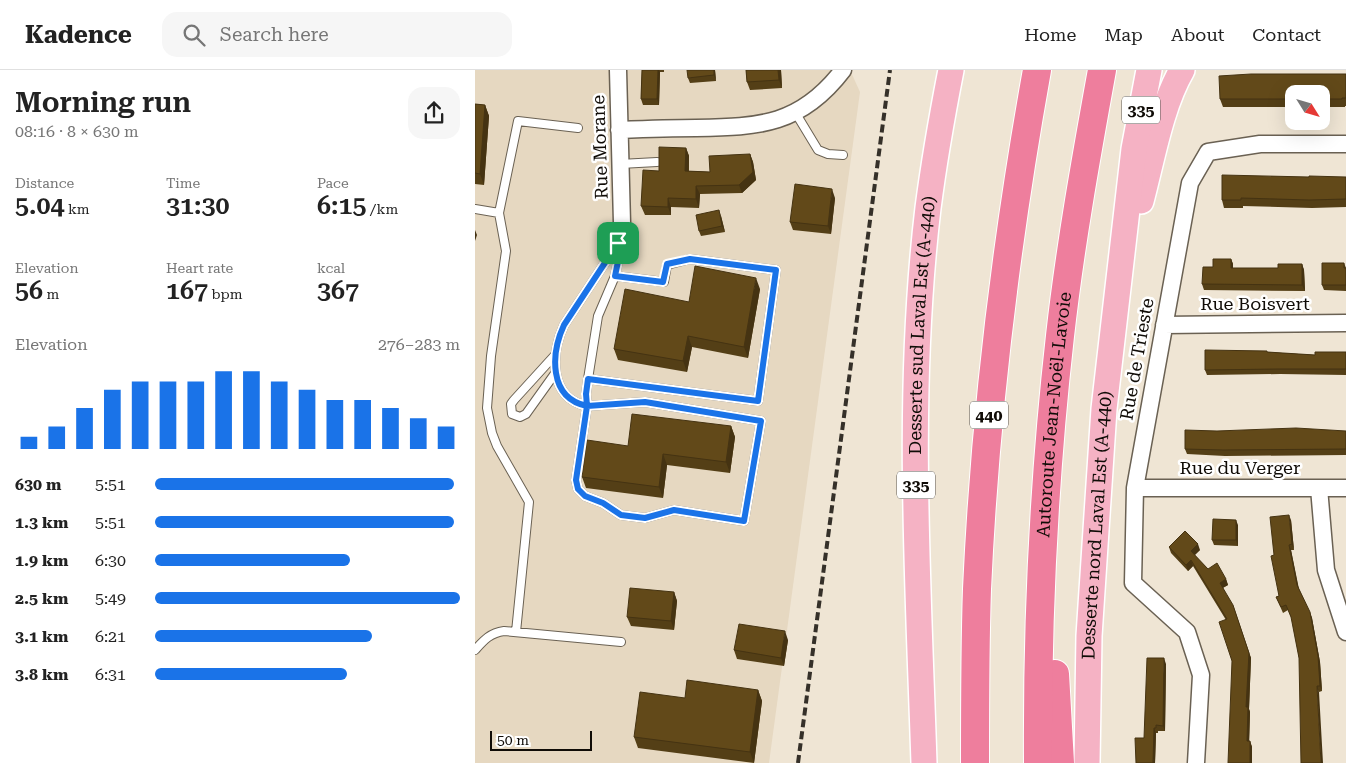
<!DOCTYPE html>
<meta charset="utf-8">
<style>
:root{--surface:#fff;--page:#f6f6f6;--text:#222;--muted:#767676;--line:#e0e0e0;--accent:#1a73e8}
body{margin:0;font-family:"Roboto Serif",serif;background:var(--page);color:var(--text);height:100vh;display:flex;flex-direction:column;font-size:19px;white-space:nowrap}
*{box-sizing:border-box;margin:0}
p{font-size:16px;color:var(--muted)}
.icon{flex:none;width:28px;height:28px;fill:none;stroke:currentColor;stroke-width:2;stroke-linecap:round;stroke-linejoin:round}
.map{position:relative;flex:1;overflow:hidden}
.sheet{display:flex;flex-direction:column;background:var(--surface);width:475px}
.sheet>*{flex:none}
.needle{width:32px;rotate:127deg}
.tools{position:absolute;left:810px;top:15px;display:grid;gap:10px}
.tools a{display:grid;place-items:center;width:45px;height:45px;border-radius:10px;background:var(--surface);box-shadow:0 5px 20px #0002;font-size:25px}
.scale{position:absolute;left:15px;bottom:12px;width:102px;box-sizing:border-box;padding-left:5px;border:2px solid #100c07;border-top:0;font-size:14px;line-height:18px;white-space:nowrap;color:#100c07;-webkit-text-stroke:4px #fff;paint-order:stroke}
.pin{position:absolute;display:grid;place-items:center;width:42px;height:42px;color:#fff;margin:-21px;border-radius:10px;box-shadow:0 2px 8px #0006}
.round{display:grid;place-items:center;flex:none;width:52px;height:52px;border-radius:15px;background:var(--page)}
.summary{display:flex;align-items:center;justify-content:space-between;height:85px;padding:0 15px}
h1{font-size:28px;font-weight:600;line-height:38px}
.metrics{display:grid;grid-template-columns:repeat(3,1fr);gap:8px;height:85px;padding:5px 15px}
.metrics div{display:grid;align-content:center}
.metrics b{font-size:25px;font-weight:600}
.metrics small{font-size:14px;font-weight:400}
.metrics p{font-size:14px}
.chart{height:140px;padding:10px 15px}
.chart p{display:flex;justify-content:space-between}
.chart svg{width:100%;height:90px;margin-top:5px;stroke:var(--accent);stroke-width:6}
ul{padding:0 15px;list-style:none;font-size:16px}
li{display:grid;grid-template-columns:80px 60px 1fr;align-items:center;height:38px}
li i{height:12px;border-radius:6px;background:var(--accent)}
header{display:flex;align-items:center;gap:30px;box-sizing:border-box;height:70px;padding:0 25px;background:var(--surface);border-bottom:1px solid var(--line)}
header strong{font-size:24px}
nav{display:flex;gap:28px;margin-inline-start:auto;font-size:18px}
.search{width:350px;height:45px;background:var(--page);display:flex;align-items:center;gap:12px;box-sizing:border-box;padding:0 18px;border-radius:15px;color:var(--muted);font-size:19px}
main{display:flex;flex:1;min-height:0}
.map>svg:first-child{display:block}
.built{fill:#e6d8c1}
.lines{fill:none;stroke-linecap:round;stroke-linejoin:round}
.service-casing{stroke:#6a6153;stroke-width:10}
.minor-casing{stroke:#6a6153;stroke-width:19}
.primary-casing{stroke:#fff;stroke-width:28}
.motorway-casing{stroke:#fff;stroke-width:30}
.service{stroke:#fff;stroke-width:8}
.minor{stroke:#fff;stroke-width:16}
.primary{stroke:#f5b2c4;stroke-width:25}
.motorway{stroke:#ee7e9d;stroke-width:28}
.rail{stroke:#353029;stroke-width:4;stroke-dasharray:8 4;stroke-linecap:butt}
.wall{fill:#543f16}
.shaded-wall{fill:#453312}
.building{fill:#624919;stroke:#453312}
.route-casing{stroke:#fff;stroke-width:10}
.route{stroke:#1a73e8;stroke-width:6}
.labels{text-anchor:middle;stroke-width:5;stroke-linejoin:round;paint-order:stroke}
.shield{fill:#fff;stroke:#585551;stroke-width:1}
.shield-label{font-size:16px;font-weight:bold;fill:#100c07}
.street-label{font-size:18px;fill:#100c07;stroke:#fff}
</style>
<header>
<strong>Kadence</strong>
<div class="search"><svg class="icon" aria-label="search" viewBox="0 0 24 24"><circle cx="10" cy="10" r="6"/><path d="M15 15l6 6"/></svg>Search here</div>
<nav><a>Home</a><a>Map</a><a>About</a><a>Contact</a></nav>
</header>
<main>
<section class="sheet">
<div class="summary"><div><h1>Morning run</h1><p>08:16 · 8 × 630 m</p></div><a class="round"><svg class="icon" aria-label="share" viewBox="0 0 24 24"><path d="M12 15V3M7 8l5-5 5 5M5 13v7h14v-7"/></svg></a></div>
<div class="metrics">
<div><p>Distance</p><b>5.04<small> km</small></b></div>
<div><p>Time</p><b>31:30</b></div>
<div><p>Pace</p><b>6:15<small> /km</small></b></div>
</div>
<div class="metrics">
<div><p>Elevation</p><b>56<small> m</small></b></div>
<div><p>Heart rate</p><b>167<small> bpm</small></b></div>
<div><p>kcal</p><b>367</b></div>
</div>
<div class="chart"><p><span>Elevation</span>276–283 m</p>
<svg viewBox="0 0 160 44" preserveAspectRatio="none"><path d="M5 44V38M15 44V33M25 44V24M35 44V15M45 44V11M55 44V11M65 44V11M75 44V6M85 44V6M95 44V11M105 44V15M115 44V20M125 44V20M135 44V24M145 44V29M155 44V33"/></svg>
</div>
<ul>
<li><b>630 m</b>5:51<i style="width:98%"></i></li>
<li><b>1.3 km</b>5:51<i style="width:98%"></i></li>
<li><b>1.9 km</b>6:30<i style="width:64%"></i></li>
<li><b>2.5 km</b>5:49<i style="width:100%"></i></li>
<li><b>3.1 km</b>6:21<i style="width:71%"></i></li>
<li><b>3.8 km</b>6:31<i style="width:63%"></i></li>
</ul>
</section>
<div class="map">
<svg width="871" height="693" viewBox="0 0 871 693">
<rect width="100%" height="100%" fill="#efe5d4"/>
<path class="built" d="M0,0h375l10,22 -91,671h-294z"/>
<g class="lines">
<defs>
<path id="service" d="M320,42l23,38 10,4 15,1
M145,94l37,-2
M0,139l24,4 7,38 -15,105 -4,52 5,25 5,13 32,56 -13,130
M24,143l19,-92 60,7
M140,206l-17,40 -10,63 170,22 18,-131 -86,-11 -23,6 -3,17 -49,-6 5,-24 -2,-9
M80,285l-41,45 -3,4 1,10 8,3 6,-3 30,-42
M113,309l-2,15 1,12 58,-4 116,19 -17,100 -70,-11 -29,8 -24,-3 -18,-12 -18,-7 -7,-7 -2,-9 11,-74c-39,-8 -36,-53 -23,-81l54,-82 3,-7 1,-13
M0,580c9,-10 15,-17 29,-19l117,11"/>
<path id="minor" d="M143,0l4,153
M144,60c25,-1 51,-2 77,-2 64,-1 105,-3 147,-58
M689,255l182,-2
M660,418h211
M844,418l7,82 20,62
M721,693l5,-88 -14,-43 -54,-49 2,-95 55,-305 18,-31 52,-8h86"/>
<g id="primary">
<path d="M666,131c11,-41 20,-95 41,-131"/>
<path id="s1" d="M449,693c-6,-185 -18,-371 4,-555 6,-46 14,-92 23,-138"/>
<path id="s2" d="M612,693l2,-127 15,-227 30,-260 15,-79"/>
</g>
<g id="motorway">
<path d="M580,604l5,89"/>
<path d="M500,693c0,-58 0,-116 2,-174 8,-175 29,-347 60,-519"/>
<path id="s3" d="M563,693c-1,-143 6,-286 22,-427 10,-89 26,-178 42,-266"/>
</g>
</defs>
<use href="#service" class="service-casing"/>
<use href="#minor" class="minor-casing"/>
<use href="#primary" class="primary-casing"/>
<use href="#motorway" class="motorway-casing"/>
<use href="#service" class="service"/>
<use href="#minor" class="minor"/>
<use href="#primary" class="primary"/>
<use href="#motorway" class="motorway"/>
<path class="rail" d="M323,693l92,-693"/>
</g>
<path class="wall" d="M167,0h22v2h-4l-1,33h-16l-2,-6z
M239,0h1l1,11 -26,2 -2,-5z
M271,0h35l1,18 -32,2 -3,-8z
M871,4v32h-1v1h-24v-13h-27v13h-71l-3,-8z
M0,34l10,1 4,11 -5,69 -9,-1z
M211,78l3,8v15l21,1 40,-18 3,8 3,18 -14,13 -42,1 -1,14 -28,-1v8h-26l-4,-9 18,-35z
M834,107h37v30l-34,1 -69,-2v2h-19l-2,-8z
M360,128l-4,36 -38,-4 -3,-8z
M246,146l4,16 -24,4 -2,-5z
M756,189l2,5v4h45l24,-4 2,6 1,21 -101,-1 -2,-6 11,-17z
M869,193l2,5v23l-22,-1 -2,-5z
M285,219l-12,69 -56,-11 -5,25 -69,-12 -4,-11 75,-47z
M793,282l47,3 31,-3v23l-66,-1 -73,1 -2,-5z
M256,356l4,11 -5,36 -63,-8 -4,33 -77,-10 -4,-11z
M742,361h129v24l-121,1 -38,-2 -2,-5z
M816,450l3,30h-3l8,39 13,29 8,44 2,29 -3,1 -20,-34 -7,-39 -4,-9 -5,3 -7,-16 3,-1 -5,-41z
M763,455v21l-24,-1 -2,-5z
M694,477l31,3 -6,5 14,14 18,10 2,6 -5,3 28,70 -2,51 1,3 -1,29h1l2,6v16l-20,-102 -6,-41 -33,-54 -5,5 -17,-18z
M199,522l3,9 -3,29 -43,-4 -4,-9z
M313,570l-4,26 -47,-7 -3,-9z
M691,594l-1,67h-7v2h-2l-1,30 -11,-25z
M283,620l4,11 -8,62 -116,-15 -4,-11 51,-39z"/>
<path class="shaded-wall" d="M183,0h1l1,2 -1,33 -2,-6z
M239,0h1l1,11 -2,-6z
M303,0h3l1,18 -3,-8z
M10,35l4,11 -5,69 -4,-11z
M211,78l3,8 -1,23 -3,-8z
M275,84l3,8 3,18 -14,13 -3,-8z
M221,116l4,8 -1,14 -3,-9z
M357,119l3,9 -4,36 -3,-8z
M193,128l3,9v8l-3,-8z
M244,140l2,6 4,16 -3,-6z
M0,160l2,5 -2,6z
M756,189l2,5v10l-2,-6z
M827,194l2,6 1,21 -3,-6z
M281,208l4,11 -12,69 -4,-11z
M213,266l4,11 -5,25 -4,-11z
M256,356l4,11 -5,36 -4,-11z
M188,384l4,11 -4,33 -4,-11z
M814,445l2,5 3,30 -2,-6z
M761,450l2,5v21l-2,-6z
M723,474l2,6 -7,7 -2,-6z
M814,475l2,5 8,41 -2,-6z
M716,490l2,6 -5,5 -2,-6z
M751,509l2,6 -6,3 -2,-5z
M199,522l3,9 -3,29 -3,-9z
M758,535l18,53 -2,51 1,3 -1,35 -2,-6z
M835,542l2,6 8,44 2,29 -2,-5z
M310,561l3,9 -4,26 -3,-8z
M689,588l2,6 -1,67 -2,-5z
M842,616l2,6 4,71h-2z
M283,620l4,11 -8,62 -4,-11z
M679,658l2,5 -1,30h-2z
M775,671l2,6v16h-2z"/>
<path class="building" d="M167,0h16l-1,29h-16z
M212,0h27v5l-26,3z
M271,0h32l1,10 -32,2z
M776,4h95v24h-4v1h-21v-5h-27v5h-74l-1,-23z
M0,34l10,1 -5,69 -5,-1z
M184,77l27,1 -1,23 25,1 -1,-16 41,-2 3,18 -14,13 -43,1v13l-28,-1v9l-27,-1 2,-36 16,1z
M747,105l87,2v-1l37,1v22l-37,1 -68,-2v2h-19z
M320,114l37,5 -4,37 -38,-4z
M244,140l3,16 -23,5 -3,-16z
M738,189h18v9h47v-4h24v21l-100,-1 1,-17h10z
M847,193h22v5h2v17h-24z
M220,196l61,12 -12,69 -56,-11 -5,25 -69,-12 11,-60 64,13z
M730,280l62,1v1l48,3v-3h31v17h-69l-72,1z
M157,344l99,12 -5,36 -63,-8 -4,33 -77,-10 5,-37 41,6z
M821,358l50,3v18l-123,1 -38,-1v-19l32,1z
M814,445l3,29 -3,1 8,40 13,27 8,44 2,30h-3l4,77h-20l-2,-105 -8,-41 -5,-12 -5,2 -5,-10 3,-1 -8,-40 3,-1 -4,-38z
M738,449l23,1v20h-24z
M710,461l13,13 -7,7 17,18 9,-6 9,16 -6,4 13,22 16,48 -3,54h2l-1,34h3v22h-22l4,-102 -13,-39 8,-3 -36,-59 -5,5 -17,-18z
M155,518l44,4 -3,29 -44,-4z
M264,554l46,7 -4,27 -47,-8z
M672,588h17l-1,68 -7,-1v3h-2l-1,35h-17l-1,-25h9z
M212,610l71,10 -8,62 -116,-15 6,-45 45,6z"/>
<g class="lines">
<defs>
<path id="route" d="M143,173l-54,82c-13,28 -16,73 23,81l-11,74 2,9 7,7 18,7 18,12 24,3 29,-8 70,11 17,-100 -116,-19 -58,4 -1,-12 2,-15 170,22 18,-131 -86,-11 -23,5 -4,18 -48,-6 5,-24 -2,-9"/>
</defs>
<use href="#route" class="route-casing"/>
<use href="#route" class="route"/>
</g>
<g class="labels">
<g class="shield">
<rect x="647" y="26.5" width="38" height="27" rx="4"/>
<rect x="495" y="331.5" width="38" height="27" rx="4"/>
<rect x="422" y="401.5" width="38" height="27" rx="4"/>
</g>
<g class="shield-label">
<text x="666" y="46">335</text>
<text x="514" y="351">440</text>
<text x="441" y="421">335</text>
</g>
<g class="street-label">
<text transform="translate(125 77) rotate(-92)" y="6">Rue Morane</text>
<text x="780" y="240">Rue Boisvert</text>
<text dy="6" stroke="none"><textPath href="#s1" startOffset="438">Desserte sud Laval Est (A-440)</textPath></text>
<text transform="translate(662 289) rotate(-80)" y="6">Rue de Trieste</text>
<text dy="6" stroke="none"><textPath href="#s3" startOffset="349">Autoroute Jean-Noël-Lavoie</textPath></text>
<text x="765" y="404">Rue du Verger</text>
<text dy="6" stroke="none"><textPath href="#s2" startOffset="238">Desserte nord Laval Est (A-440)</textPath></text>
</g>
</g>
</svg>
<div class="tools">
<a><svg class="needle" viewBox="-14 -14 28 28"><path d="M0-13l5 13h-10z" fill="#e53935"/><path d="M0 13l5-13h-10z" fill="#767676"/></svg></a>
</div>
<div class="scale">50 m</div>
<div class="pin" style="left:143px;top:173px;background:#1e9e55"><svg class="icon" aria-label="arrive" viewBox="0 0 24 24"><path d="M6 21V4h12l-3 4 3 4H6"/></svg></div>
</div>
</main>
